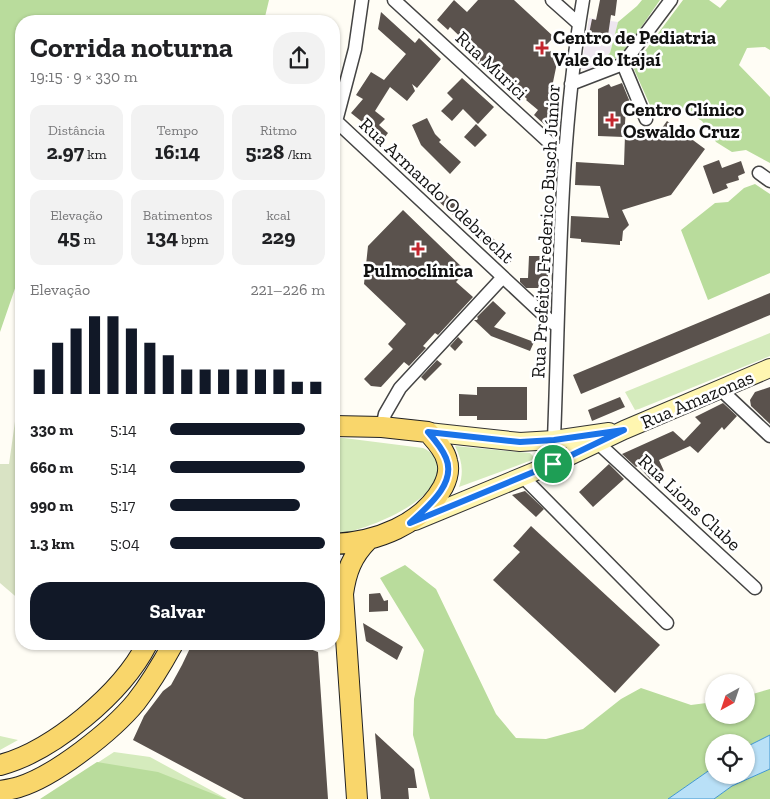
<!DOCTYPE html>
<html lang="pt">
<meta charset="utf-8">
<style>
:root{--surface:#fff;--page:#f2f2f2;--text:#202124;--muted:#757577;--accent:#111827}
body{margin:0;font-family:"Zilla Slab",serif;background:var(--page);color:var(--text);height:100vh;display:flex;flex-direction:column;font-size:19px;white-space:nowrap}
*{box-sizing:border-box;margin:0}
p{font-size:16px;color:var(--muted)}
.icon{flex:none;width:28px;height:28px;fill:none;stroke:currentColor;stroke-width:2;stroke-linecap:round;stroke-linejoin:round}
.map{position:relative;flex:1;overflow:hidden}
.panel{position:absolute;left:15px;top:15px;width:325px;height:635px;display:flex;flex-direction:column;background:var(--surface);border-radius:20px;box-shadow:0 1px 4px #0004}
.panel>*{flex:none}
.needle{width:32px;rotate:220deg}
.tools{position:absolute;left:705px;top:674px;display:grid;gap:10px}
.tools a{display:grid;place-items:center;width:50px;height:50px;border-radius:50%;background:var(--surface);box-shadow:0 1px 4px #0004;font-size:25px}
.pin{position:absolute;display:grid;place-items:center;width:42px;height:42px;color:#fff;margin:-21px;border:2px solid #fff;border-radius:50%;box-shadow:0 1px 5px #0007}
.round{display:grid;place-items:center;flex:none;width:52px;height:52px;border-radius:20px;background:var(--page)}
.overview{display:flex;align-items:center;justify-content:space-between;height:85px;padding:0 15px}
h1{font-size:28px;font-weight:700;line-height:38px}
.stats{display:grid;grid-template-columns:repeat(3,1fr);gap:8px;height:85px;padding:5px 15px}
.stats div{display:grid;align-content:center;border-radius:12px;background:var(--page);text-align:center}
.stats b{font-size:21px;font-weight:700}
.stats small{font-size:14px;font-weight:400}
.stats p{font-size:14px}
.chart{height:140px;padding:10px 15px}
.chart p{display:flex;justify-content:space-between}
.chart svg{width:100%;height:90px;margin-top:5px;stroke:var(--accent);stroke-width:6}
.action{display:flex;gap:10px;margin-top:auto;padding:10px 15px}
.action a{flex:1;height:58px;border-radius:20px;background:var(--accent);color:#fff;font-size:20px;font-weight:700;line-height:58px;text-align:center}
ul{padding:0 15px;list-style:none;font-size:16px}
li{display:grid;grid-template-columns:80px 60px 1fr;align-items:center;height:38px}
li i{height:12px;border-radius:6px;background:var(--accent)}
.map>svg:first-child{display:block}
.industrial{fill:#eee6ef}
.green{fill:#d5ebbd}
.forest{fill:#b9dc9c}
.cemetery{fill:#d9e3c4}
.water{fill:#b9e0f7;stroke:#3f96cf}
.building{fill:#5a524d}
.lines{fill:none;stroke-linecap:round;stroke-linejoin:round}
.minor-casing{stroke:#444;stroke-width:15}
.secondary-casing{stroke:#333;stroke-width:20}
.primary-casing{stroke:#222;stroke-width:22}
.minor{stroke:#fff;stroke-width:12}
.secondary{stroke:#fff6b0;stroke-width:18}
.primary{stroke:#f9d66b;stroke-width:20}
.route-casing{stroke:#fff;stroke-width:10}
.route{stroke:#1a73e8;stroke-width:6}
.poi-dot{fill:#c4262e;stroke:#fff;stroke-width:2}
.labels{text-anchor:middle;stroke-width:5;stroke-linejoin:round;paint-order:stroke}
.poi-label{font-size:19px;font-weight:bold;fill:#111;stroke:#fff;text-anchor:start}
.street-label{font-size:19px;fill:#111;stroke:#fff}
</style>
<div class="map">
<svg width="770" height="799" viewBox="0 0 770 799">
<rect width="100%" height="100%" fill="#fffdf5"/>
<path class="industrial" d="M589,18l29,4 -8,31 -21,17 -8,-1z"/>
<path class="green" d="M770,333v23l-131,53 -4,1 -10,-18z
M334,438h10l79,10c9,4 15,10 15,21 1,33 -77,64 -104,65z
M455,446l75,7 4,4 -2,3 -73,27c5,-15 3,-27 -4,-41z
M0,736l18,4 -18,10z
M114,752l36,5 77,42h-154l-8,-15z"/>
<path class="forest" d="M0,0h269l-5,21h-243v250l-21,61z
M642,0h18l-39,56 -21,10 -1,-4 11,-9 8,-31 19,-16z
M683,0h26l11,8 7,-8h43v50l-5,-3 -18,1 -8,17 31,32v66l-24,-13 -14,2 -16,-10 -14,-21 -23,-14 -26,5 -20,-45z
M755,184l15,10v79l-62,27 -27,-70 34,-27 13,-1 16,-14z
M405,565l31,24 60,125 20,24 30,1 37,-10 38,-30 20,-11 50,17 23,-3v13h32v-19l24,-7v46l-24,12v-5h-32v25l-46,32h-238l-17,-64 1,-36 10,-49 -44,-72z
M97,762l61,10 68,27h-186z
M770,769v30h-56l18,-13z"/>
<path class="cemetery" d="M21,379v222l-21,-18v-119h9z"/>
<path class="water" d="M770,735v34l-38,17 -18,13h-46l46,-32v8h32v-28z"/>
<path class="building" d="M454,0l13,12 11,-12h36l40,37 -9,9 13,12 -6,29 3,3 -1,31 -9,4 -11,-10 4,-5 -12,-10 1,-1 -25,-23 -5,5 -28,-26 5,-5 -24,-23 -2,3 -11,-10z
M600,0h17l-2,16 -4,-1 -4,27 -19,-3 4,-20 4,1z
M381,12l34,31 4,-5 22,21 -24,29 -5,-4 3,7 -8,10 -17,-14 -15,24 10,8 -6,6 9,8 -6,8 -17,-14 1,-2 -15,-12 12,-14 -7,-4 15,-23 13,8 22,-26 -28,-25z
M462,78l32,29 -16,17 -15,-15 -11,12 -11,-10 12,-12 -6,-6z
M622,83l10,24 -6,2 -2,28 -26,-1v-47l11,-5 2,3z
M427,118l8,16 6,6 -2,2 22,20 -11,12 -29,-29 -9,-20z
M667,121l38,28 -34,46 -49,15 7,15 -6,6 -1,10h-2v4l-39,-3v-3l-11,-1 1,-22 38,2 -9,-32 -25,-1 1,-23 48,3 1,-30 29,4z
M476,124l11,11 -12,12 -11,-10z
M719,160l3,8 19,-7 4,12 -7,3 1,4 -13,4 2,4 -15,6 -10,-28z
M439,188l75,70 -7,8 -75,-71z
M403,210l63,61 -10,11 17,15 -35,38 -3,-2 -12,13 3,2 -17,18 -5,-4 -23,25 -10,-1 -7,-7 29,-30 -5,-5 18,-20 -42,-40 4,-38z
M529,256h19v32h-22l-6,-6v-4h8z
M770,293v22l-189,79 -8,-19z
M493,301l13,12 -12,14 40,15 -4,9 -39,-15 -17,-16h3l1,-2 -1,-1z
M458,337l5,5 -8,9 -5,-5z
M437,360l5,4 -17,17 -4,-4z
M477,387h50v33h-50v-4h-18v-22l18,1z
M770,387v37l-19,-18 -1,-6 5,-8z
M620,397l5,10 -33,14 -4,-11z
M723,403l14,13 -13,14 -2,-3 -24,26 -8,-7 -31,14 5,11 -14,8 -12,-13 -2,1 -14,-13 51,-23 11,10 17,-18 -6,-6z
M609,464l15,15 -31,28 -14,-15z
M525,491l19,18 -8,8 -24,-22z
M531,526l129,119 -45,48 -122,-113 27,-28 -7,-6z
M380,593l4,8 4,-1v11l-19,1v-18z
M363,623l40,24 -6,13 -31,-19z
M192,644h113v3l13,5 10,147h-84l-111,-59 11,-24 19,-25 8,-6 11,-20z
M375,733l39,36 3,19h-9l1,11h-28z"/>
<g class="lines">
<defs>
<path id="minor" d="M394,0l171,157
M552,0l27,24
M623,64l23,55
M571,84l52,-20 48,-64
M336,121l212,198 9,7
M334,129l21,-80 7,-49
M759,173l11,8
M720,389l50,47
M382,427l3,-13 15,-26 103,-111
M598,443l157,145
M553,464c7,-155 4,-311 30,-464
M523,477l144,146"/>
<path id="secondary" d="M428,432l92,10 34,-2 55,-8
M415,521l138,-57 71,-34 146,-62"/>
<path id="primary" d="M334,426l48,1 46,5c7,8 17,18 19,29 3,9 0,18 -4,26 -21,38 -67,55 -109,57
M0,765c53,-14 122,-72 147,-121
M0,791c6,-1 13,-2 19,-4 36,-11 93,-56 117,-85 14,-18 26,-38 37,-58
M357,799l-14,-205c3,-22 9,-38 25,-54"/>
</defs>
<use href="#minor" class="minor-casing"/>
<use href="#secondary" class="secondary-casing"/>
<use href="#primary" class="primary-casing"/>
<use href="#minor" class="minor"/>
<use href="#secondary" class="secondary"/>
<use href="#primary" class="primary"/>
</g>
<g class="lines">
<defs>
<path id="route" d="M624,430l-71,34 -143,59c16,-15 47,-39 36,-65 -4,-10 -11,-18 -18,-26l92,10 34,-2z"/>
</defs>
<use href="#route" class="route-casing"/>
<use href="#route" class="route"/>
</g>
<g class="poi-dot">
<path d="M539.5 40.5h5v5h5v5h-5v5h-5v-5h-5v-5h5z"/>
<path d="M609.5 112.5h5v5h5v5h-5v5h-5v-5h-5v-5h5z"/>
<path d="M415.5 241.5h5v5h5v5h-5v5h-5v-5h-5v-5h5z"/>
</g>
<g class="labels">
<g class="poi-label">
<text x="553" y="44">Centro de Pediatria<tspan x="553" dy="22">Vale do Itajaí</tspan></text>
<text x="623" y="116">Centro Clínico<tspan x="623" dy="22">Oswaldo Cruz</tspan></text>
<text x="418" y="277" text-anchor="middle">Pulmoclínica</text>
</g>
<g class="street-label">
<text transform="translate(492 65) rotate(43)" y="7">Rua Murici</text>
<text transform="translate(437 190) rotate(43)" y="7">Rua Armando Odebrecht</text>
<text transform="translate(545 231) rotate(-87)" y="7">Rua Prefeito Frederico Busch Júnior</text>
<text transform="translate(697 399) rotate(-23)" y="7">Rua Amazonas</text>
<text transform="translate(690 502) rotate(43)" y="7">Rua Lions Clube</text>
</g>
</g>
</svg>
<div class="tools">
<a><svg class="needle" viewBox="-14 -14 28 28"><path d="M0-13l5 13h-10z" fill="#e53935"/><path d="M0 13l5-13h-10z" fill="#757577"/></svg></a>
<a><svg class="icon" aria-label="locate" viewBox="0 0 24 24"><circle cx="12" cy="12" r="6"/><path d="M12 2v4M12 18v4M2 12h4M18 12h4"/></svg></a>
</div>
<div class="pin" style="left:553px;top:464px;background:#1e9e55"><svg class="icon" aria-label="arrive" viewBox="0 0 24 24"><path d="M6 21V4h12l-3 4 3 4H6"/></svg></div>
<section class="panel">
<div class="overview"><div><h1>Corrida noturna</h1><p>19:15 · 9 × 330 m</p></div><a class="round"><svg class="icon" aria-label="share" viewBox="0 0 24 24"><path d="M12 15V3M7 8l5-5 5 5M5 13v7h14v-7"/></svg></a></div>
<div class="stats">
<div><p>Distância</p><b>2.97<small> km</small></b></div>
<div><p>Tempo</p><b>16:14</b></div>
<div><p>Ritmo</p><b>5:28<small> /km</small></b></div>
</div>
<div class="stats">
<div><p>Elevação</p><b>45<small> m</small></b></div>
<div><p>Batimentos</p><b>134<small> bpm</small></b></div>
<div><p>kcal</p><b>229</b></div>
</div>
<div class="chart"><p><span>Elevação</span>221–226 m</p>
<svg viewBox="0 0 160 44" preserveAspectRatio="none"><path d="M5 44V32M15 44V19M25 44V12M35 44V6M45 44V6M55 44V12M65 44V19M75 44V25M85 44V32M95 44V32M105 44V32M115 44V32M125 44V32M135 44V32M145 44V38M155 44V38"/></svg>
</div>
<ul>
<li><b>330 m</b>5:14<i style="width:87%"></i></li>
<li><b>660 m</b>5:14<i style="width:87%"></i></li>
<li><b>990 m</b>5:17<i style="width:84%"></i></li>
<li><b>1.3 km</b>5:04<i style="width:100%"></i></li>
</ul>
<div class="action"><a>Salvar</a></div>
</section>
</div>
